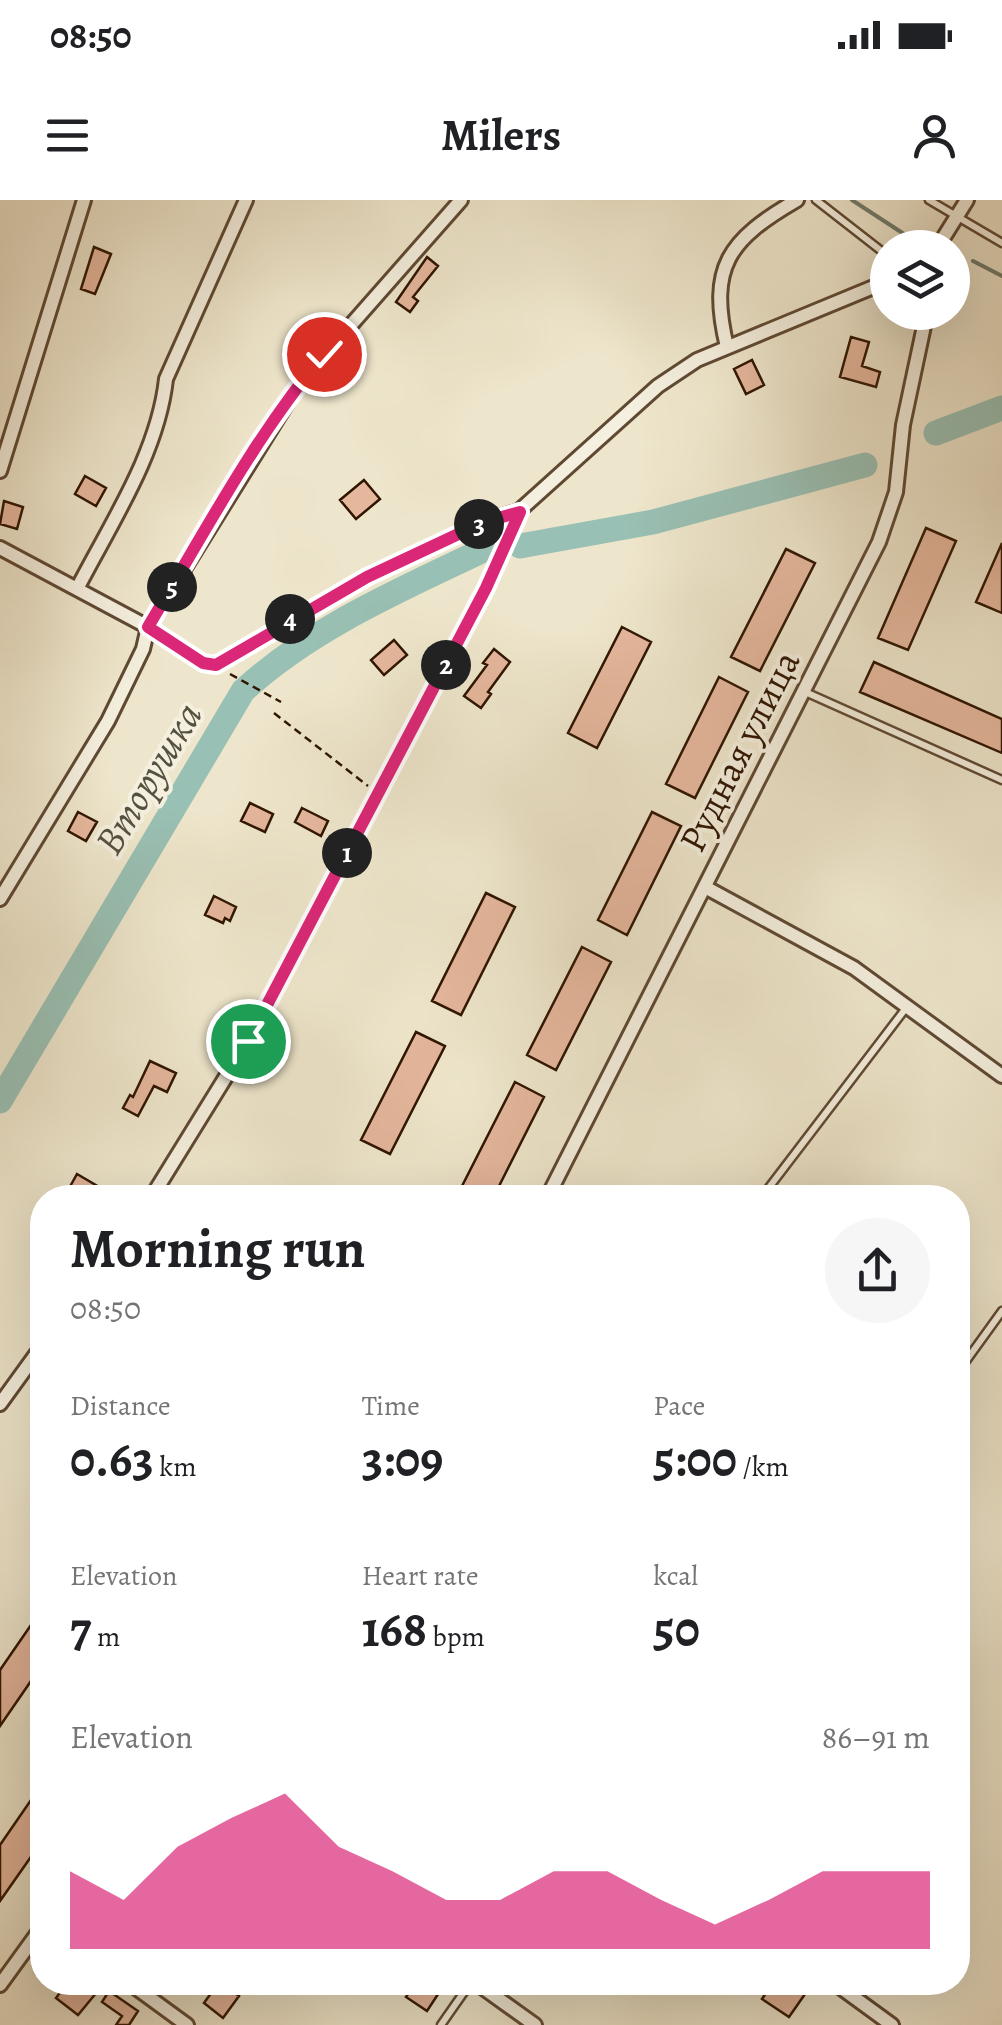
<!DOCTYPE html>
<meta charset="utf-8">
<style>
:root{--surface:#fff;--page:#f6f6f6;--text:#202124;--muted:#757577;--accent:#db2777}
body{margin:0;font-family:Alegreya,serif;background:var(--page);color:var(--text);height:100vh;display:flex;flex-direction:column;font-size:38px;white-space:nowrap}
*{box-sizing:border-box;margin:0}
p{font-size:32px;color:var(--muted)}
.icon{flex:none;width:55px;height:55px;fill:none;stroke:currentColor;stroke-width:2;stroke-linecap:round;stroke-linejoin:round}
.map{position:relative;flex:1;overflow:hidden}
.side{position:absolute;left:30px;top:985px;width:940px;height:810px;display:flex;flex-direction:column;background:var(--surface);border-radius:40px;box-shadow:0 10px 40px #0002}
.side>*{flex:none}
.tools{position:absolute;left:870px;top:30px;display:grid;gap:20px}
.tools a{display:grid;place-items:center;width:100px;height:100px;border-radius:50%;background:var(--surface);box-shadow:0 10px 40px #0002;font-size:50px}
.pin{position:absolute;display:grid;place-items:center;width:85px;height:85px;color:#fff;margin:-42px;border:5px solid #fff;border-radius:50%;box-shadow:0 2px 10px #0007}
.km{position:absolute;width:50px;height:50px;margin:-25px;border-radius:50%;background:#222;color:#fff;font-size:28px;line-height:50px;text-align:center}
.round{display:grid;place-items:center;flex:none;width:105px;height:105px;border-radius:52px;background:var(--page)}
.head{display:flex;align-items:center;justify-content:space-between;height:170px;padding:0 40px}
h1{font-size:55px;font-weight:700;line-height:75px}
.figures{display:grid;grid-template-columns:repeat(3,1fr);gap:15px;height:170px;padding:10px 40px}
.figures div{display:grid;align-content:center}
.figures b{font-size:50px;font-weight:700}
.figures small{font-size:28px;font-weight:400}
.figures p{font-size:28px}
.chart{height:280px;padding:20px 40px}
.chart p{display:flex;justify-content:space-between}
.chart svg{width:100%;height:180px;margin-top:10px;fill:var(--accent);opacity:.7}
.status{display:flex;justify-content:space-between;align-items:center;height:70px;padding:0 50px;background:var(--surface);direction:ltr}
.status svg{height:28px;fill:currentColor}
header{display:flex;justify-content:space-between;align-items:center;height:130px;padding:0 40px;background:var(--surface);font-size:45px;font-weight:700}
.map>svg:first-child{display:block}
.lines{fill:none;stroke-linecap:round;stroke-linejoin:round}
.stream{stroke:#6f7c6c;stroke-width:4}
.river{stroke:#99c0b4;stroke-width:25}
.building{fill:#e5b79d;stroke:#2f1500;stroke-width:2.5}
.lane-casing{stroke:#5f4933;stroke-width:11}
.street-casing{stroke:#5f4933;stroke-width:18}
.path{stroke:#2f1500;stroke-width:2.5;stroke-dasharray:8 5;stroke-linecap:butt}
.lane{stroke:#f4efde;stroke-width:6}
.street{stroke:#f4efde;stroke-width:12}
.route-casing{stroke:#fff;stroke-width:20}
.route{stroke:#db2777;stroke-width:12}
.labels{text-anchor:middle;stroke-width:8;stroke-linejoin:round;paint-order:stroke}
.street-label{font-size:38px;fill:#2f1500;stroke:#f4efde}
.water-label{font-size:40px;font-style:italic;fill:#54513f;stroke:#f4efde}
</style>
<div class="status"><b>08:50</b><svg viewBox="0 0 49 12"><path d="M0 12V9h3v3zM5 12V6h3v6zM10 12V3h3v9zM15 12V0h3v12zM26 1h20v11H26zM47 4h2v5h-2z"/></svg></div>
<header><svg class="icon" aria-label="menu" viewBox="0 0 24 24"><path d="M4 6h16M4 12h16M4 18h16"/></svg>Milers<svg class="icon" aria-label="person" viewBox="0 0 24 24"><circle cx="12" cy="8" r="4"/><path d="M4 21q1-7 8-7t8 7"/></svg></header>
<div class="map">
<svg width="1002" height="1825" viewBox="0 0 1002 1825">
<rect width="100%" height="100%" fill="#eee6cc"/>
<filter id="stains"><feTurbulence type="fractalNoise" baseFrequency=".002" numOctaves="4"/><feColorMatrix values="0 0 0 0 .2 0 0 0 0 .09 0 0 0 0 .02 0 0 0 .5 -.17"/></filter>
<radialGradient id="worn" r=".72"><stop offset=".6" stop-color="#630" stop-opacity="0"/><stop offset="1" stop-color="#630" stop-opacity=".3"/></radialGradient>
<g class="lines">
<path class="stream" d="M852,0l52,34
M973,61l29,15"/>
<path class="river" d="M936,233l66,-25
M520,346l133,-24 212,-57
M0,901l243,-410c70,-65 166,-105 251,-146"/>
</g>
<path class="building" d="M94,47l17,7 -16,40 -14,-5z
M427,57l11,9 -25,31 5,4 -8,11 -14,-10z
M851,137l18,5 -7,24 18,6 -4,15 -36,-10z
M752,160l12,25 -18,9 -12,-25z
M85,276l21,12 -10,18 -21,-12z
M364,280l16,19 -24,20 -16,-19z
M4,301l19,6 -6,22 -17,-5z
M926,328l30,13 -48,109 -30,-12z
M1002,343v70l-26,-11z
M786,349l29,14 -55,108 -29,-14z
M622,427l29,15 -54,106 -29,-15z
M394,440l13,15 -23,20 -13,-15z
M494,449l16,13 -22,30 3,2 -10,14 -17,-12 23,-31 -4,-2z
M874,462l128,57v34l-142,-61z
M719,477l29,15 -53,106 -29,-14z
M250,603l23,11 -8,18 -24,-11z
M302,608l26,13 -7,15 -26,-14z
M78,612l19,10 -11,19 -18,-10z
M652,612l29,14 -54,109 -29,-15z
M486,693l29,14 -54,108 -29,-14z
M214,696l22,11 -6,14 -5,-3 -2,5 -18,-8z
M582,747l29,15 -55,108 -29,-15z
M416,832l29,14 -55,108 -29,-14z
M150,861l26,12 -9,19 -13,-6 -16,30 -15,-8 7,-13 3,2z
M515,882l29,15 -51,101h-18l-15,-8z
M77,974l22,13 -7,11h-16l-9,-6z
M42,1409v56l-42,61v-56z
M42,1584v57l-42,60v-56z
M68,1782h17l12,10 -19,23 -22,-17z
M219,1782l20,14 -16,22 -19,-15z
M416,1782h30l-19,29 -21,-14z
M773,1782h15l17,12 -16,23 -27,-18z
M109,1791l29,20 -9,14h-13l6,-9 -20,-14z"/>
<g class="lines">
<defs>
<path id="lane" d="M816,0l72,56
M929,0l73,43
M803,491l199,89
M761,998l145,-190
M958,1172l44,-61
M441,1825l30,-43"/>
<path id="street" d="M937,48l30,-48
M727,147c-19,-80 1,-107 70,-147
M0,271l84,-271
M0,348l148,79 55,36 14,2 150,-88 116,-55 36,-11
M77,389c34,-66 81,-136 89,-210l80,-179
M705,687l149,81 148,108
M0,699l108,-178 35,-72 5,-22 151,-243 162,-184
M151,998l97,-157 238,-454 33,-76 139,-125 39,-26 191,-79
M547,998l332,-656 17,-50 7,-67 24,-113
M0,1204l42,-58
M128,1782l59,43
M475,1782l60,43
M833,1782l59,43
M0,1785l42,-58"/>
</defs>
<use href="#lane" class="lane-casing"/>
<use href="#street" class="street-casing"/>
<path class="path" d="M230,474l51,28
M274,513l94,73"/>
<use href="#lane" class="lane"/>
<use href="#street" class="street"/>
</g>
<g class="lines">
<defs>
<path id="route" d="M248,841l238,-453 34,-76 -36,10 -117,55 -151,88 -13,-2 -55,-36c55,-92 107,-191 176,-273"/>
</defs>
<use href="#route" class="route-casing"/>
<use href="#route" class="route"/>
</g>
<g class="labels">
<g class="street-label">
<text transform="translate(739 551) rotate(-63)" y="13">Рудная улица</text>
</g>
<g class="water-label">
<text transform="translate(148 578) rotate(-59)" y="14">Вторушка</text>
</g>
</g>
<rect width="100%" height="100%" filter="url(#stains)"/>
<rect width="100%" height="100%" fill="url(#worn)"/>
</svg>
<div class="tools">
<a><svg class="icon" aria-label="layers" viewBox="0 0 24 24"><path d="M12 4l9 5-9 5-9-5zM3 14l9 5 9-5"/></svg></a>
</div>
<div class="pin" style="left:248px;top:841px;background:#1e9e55"><svg class="icon" aria-label="arrive" viewBox="0 0 24 24"><path d="M6 21V4h12l-3 4 3 4H6"/></svg></div>
<div class="pin" style="left:324px;top:154px;background:#d93025"><svg class="icon" aria-label="check" viewBox="0 0 24 24"><path d="M5 12l5 5 9-10"/></svg></div>
<b class="km" style="left:347px;top:653px">1</b>
<b class="km" style="left:446px;top:465px">2</b>
<b class="km" style="left:479px;top:324px">3</b>
<b class="km" style="left:290px;top:419px">4</b>
<b class="km" style="left:172px;top:387px">5</b>
<section class="side">
<div class="head"><div><h1>Morning run</h1><p>08:50</p></div><a class="round"><svg class="icon" aria-label="share" viewBox="0 0 24 24"><path d="M12 15V3M7 8l5-5 5 5M5 13v7h14v-7"/></svg></a></div>
<div class="figures">
<div><p>Distance</p><b>0.63<small> km</small></b></div>
<div><p>Time</p><b>3:09</b></div>
<div><p>Pace</p><b>5:00<small> /km</small></b></div>
</div>
<div class="figures">
<div><p>Elevation</p><b>7<small> m</small></b></div>
<div><p>Heart rate</p><b>168<small> bpm</small></b></div>
<div><p>kcal</p><b>50</b></div>
</div>
<div class="chart"><p><span>Elevation</span>86–91 m</p>
<svg viewBox="0 0 160 44" preserveAspectRatio="none"><path d="M0 44V25L10 32L20 19L30 12L40 6L50 19L60 25L70 32L80 32L90 25L100 25L110 32L120 38L130 32L140 25L150 25L160 25V44z"/></svg>
</div>
</section>
</div>
